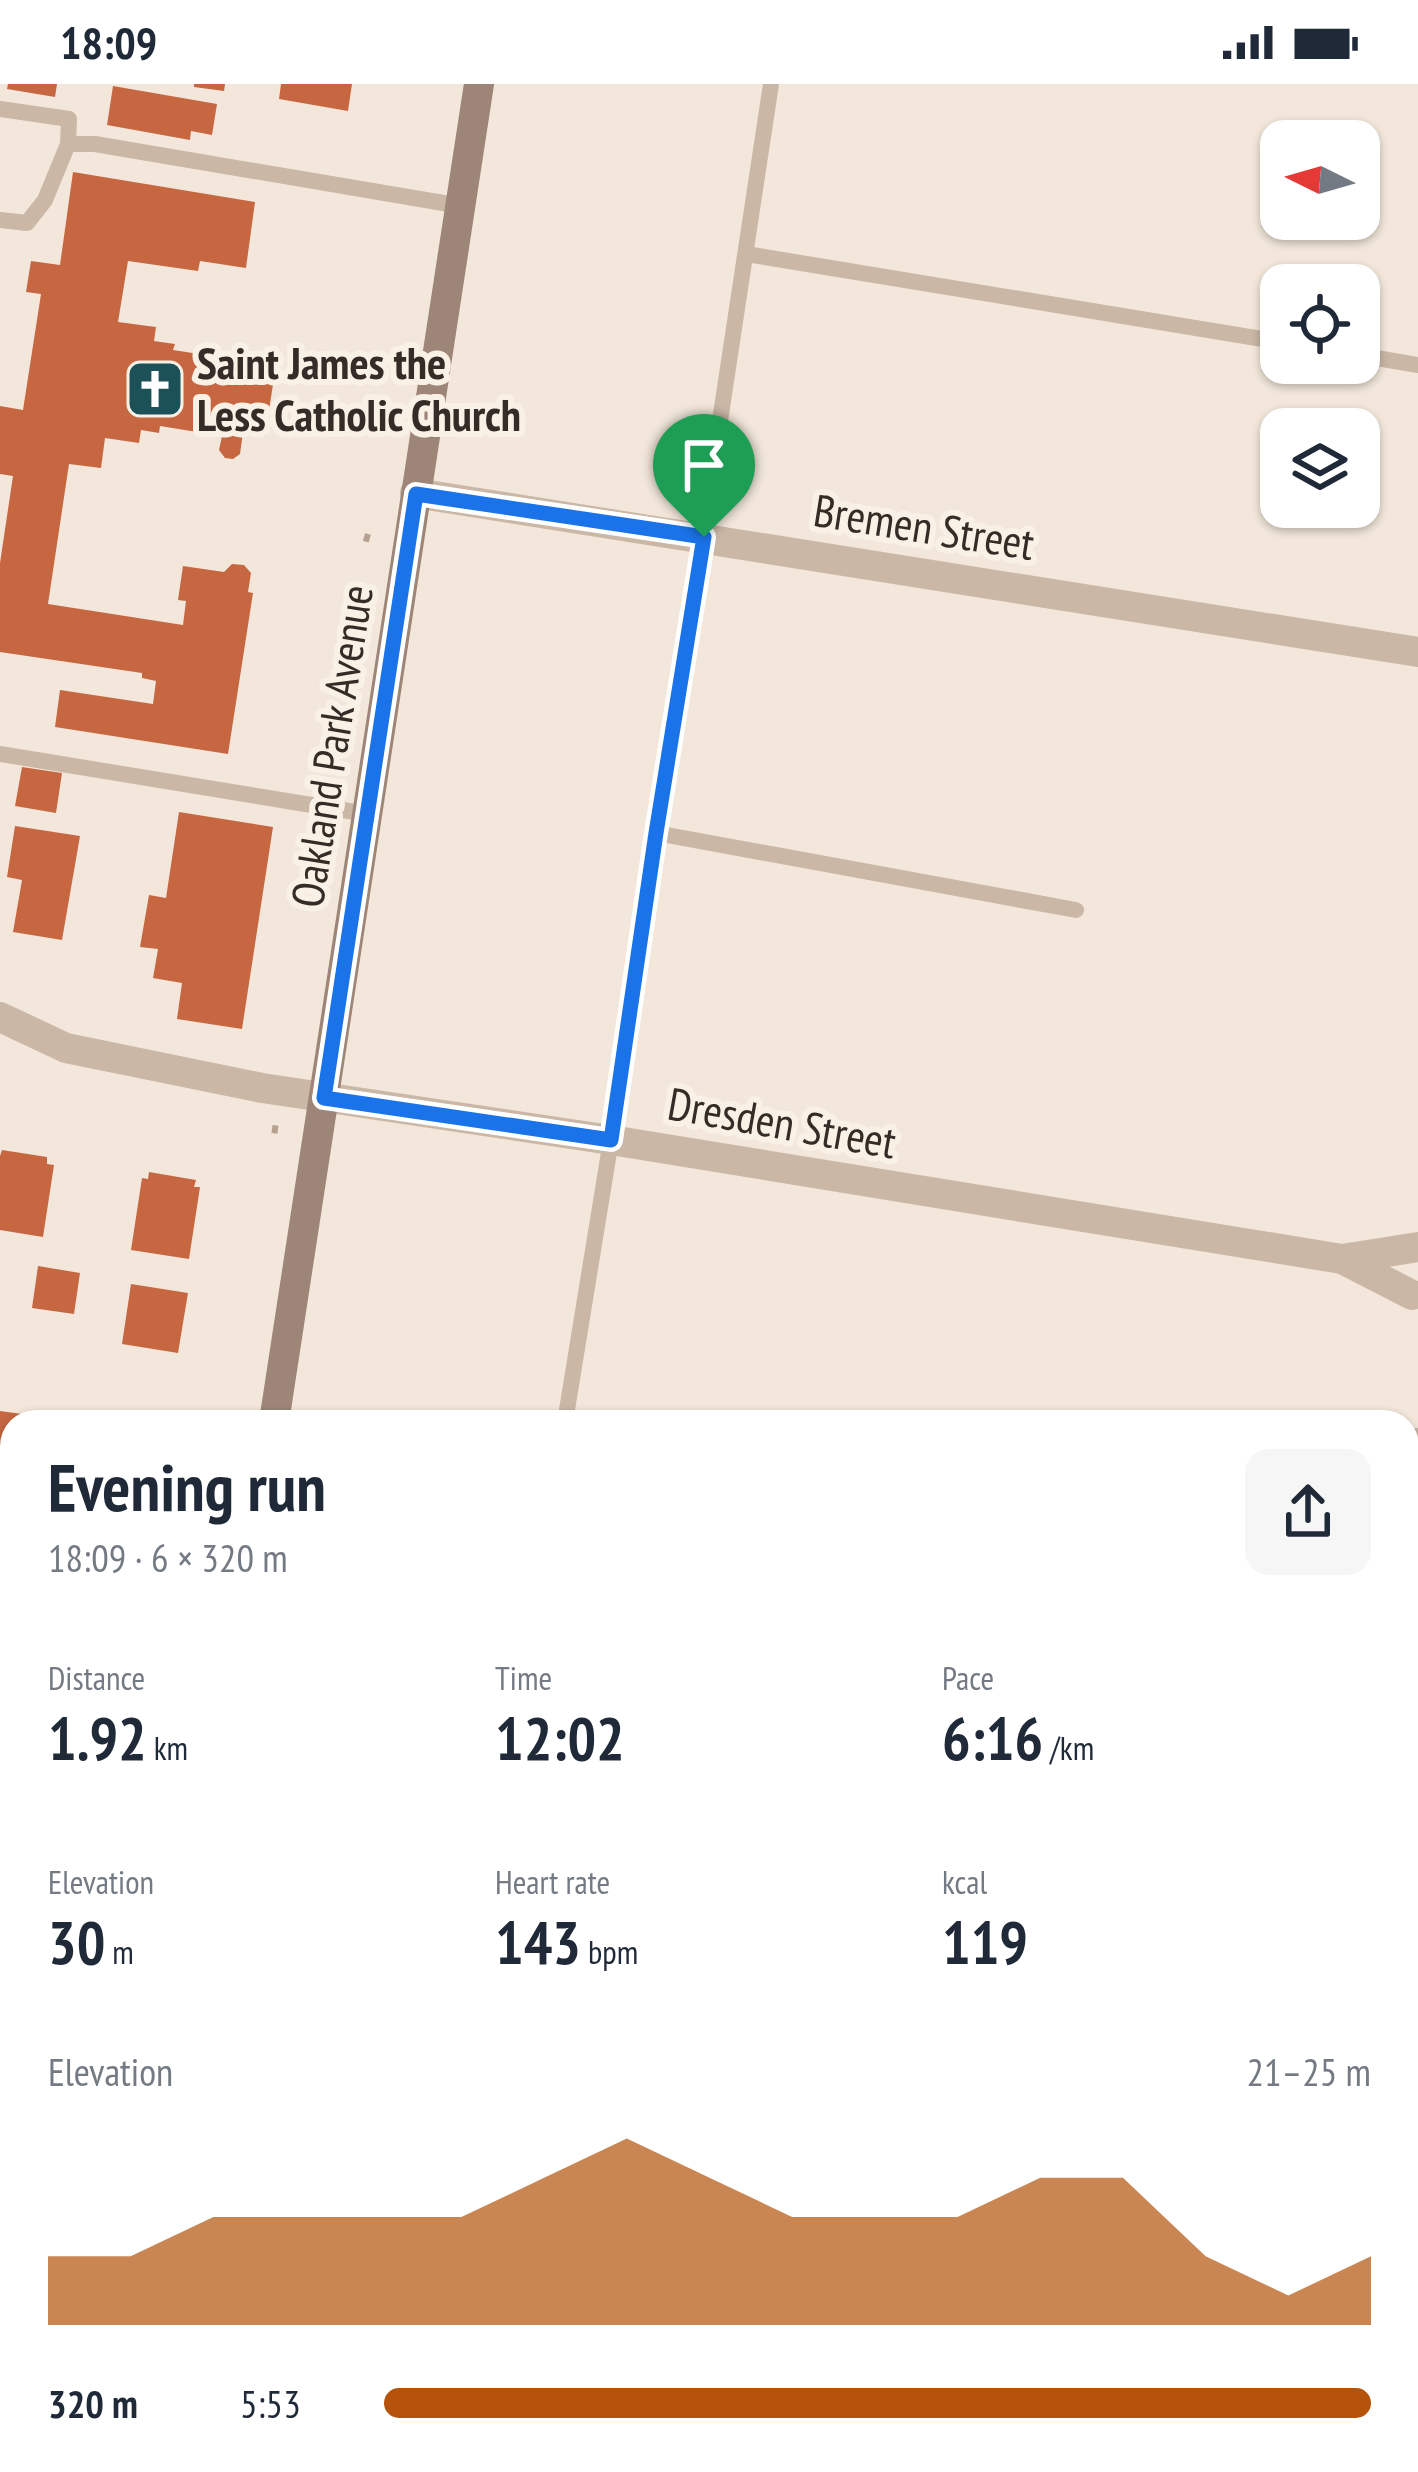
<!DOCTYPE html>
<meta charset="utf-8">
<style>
:root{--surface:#fff;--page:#f6f6f7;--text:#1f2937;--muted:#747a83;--accent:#b45309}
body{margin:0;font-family:"PT Sans Narrow",sans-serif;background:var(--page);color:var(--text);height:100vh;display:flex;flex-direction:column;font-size:45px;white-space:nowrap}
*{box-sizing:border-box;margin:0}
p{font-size:39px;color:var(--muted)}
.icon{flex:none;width:66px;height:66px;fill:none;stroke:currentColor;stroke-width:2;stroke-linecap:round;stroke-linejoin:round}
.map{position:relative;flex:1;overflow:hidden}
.side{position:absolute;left:0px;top:1326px;width:1419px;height:1062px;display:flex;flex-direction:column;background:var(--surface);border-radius:36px 36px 0 0;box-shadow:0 3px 9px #0004}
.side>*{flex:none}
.needle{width:78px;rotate:275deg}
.controls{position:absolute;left:1260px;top:36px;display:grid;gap:24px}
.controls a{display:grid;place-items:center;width:120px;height:120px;border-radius:24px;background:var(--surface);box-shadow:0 3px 9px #0004;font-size:60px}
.pin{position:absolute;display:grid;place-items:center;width:102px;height:102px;color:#fff;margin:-123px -51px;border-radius:50% 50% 50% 0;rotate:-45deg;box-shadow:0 0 12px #0007}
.pin .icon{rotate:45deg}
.round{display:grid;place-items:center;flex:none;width:126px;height:126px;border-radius:24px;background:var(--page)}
.head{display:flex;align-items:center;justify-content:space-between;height:204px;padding:0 48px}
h1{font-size:66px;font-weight:700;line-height:90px}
.stats{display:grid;grid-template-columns:repeat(3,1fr);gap:18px;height:204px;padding:12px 48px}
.stats div{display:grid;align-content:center}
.stats b{font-size:60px;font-weight:700}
.stats small{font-size:33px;font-weight:400}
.stats p{font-size:33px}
.chart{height:336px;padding:24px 48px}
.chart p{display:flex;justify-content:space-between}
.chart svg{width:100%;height:216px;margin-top:12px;fill:var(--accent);opacity:.7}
ul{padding:0 48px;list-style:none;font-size:39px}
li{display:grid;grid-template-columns:192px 144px 1fr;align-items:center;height:90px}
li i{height:30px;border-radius:15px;background:var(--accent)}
.status{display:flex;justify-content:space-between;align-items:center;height:84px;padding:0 60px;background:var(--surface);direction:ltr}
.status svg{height:33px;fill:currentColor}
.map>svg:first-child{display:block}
.building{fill:#c76742}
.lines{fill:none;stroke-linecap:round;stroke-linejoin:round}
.path{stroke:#b6a190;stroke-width:8;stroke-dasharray:6 6;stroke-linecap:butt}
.lane{stroke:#cab7a6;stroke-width:16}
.street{stroke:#cab7a6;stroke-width:30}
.secondary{stroke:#9d8677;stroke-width:30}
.route-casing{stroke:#fff;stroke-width:24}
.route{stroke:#1a73e8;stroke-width:15}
.labels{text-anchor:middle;stroke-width:12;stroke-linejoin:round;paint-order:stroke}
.poi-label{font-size:45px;font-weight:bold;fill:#362c27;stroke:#f9f1e6;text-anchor:start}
.street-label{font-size:45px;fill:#362c27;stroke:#f9f1e6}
</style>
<div class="status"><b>18:09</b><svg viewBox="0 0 49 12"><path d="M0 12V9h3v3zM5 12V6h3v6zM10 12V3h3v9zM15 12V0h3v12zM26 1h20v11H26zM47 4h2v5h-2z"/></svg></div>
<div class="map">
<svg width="1418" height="2388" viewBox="0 0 1418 2388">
<rect width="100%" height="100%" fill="#f2e7da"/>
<path class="building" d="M8,0h49l-2,13 -48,-8z
M194,0h31l-1,7 -30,-4z
M281,0h71l-4,27 -69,-12z
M113,2l104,18 -5,31 -21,-4 -1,9 -83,-15z
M73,88l182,30 -9,66 -46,-7 -2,10 -70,-10 -10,61 38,5 -2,14 21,3 -2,6 65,10 1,-6 17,3 -3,18 21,3 -9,58 -22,-4 -3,22 -7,5 -8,-1 -6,-8 3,-14 -62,-10 -1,7 -18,-3 -2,13 -34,-5 -4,30 -32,-4 -21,140 135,21 3,-24 -8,-1 5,-34 41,6 8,-8 12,1 7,8 -3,19 5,1 -25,161 -173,-27 5,-37 93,14 3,-23 -14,-3v-5l-142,-21v-89l13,-87 -13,-2v-68l23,4 18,-116 -15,-2 5,-31 29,4z
M22,683l40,6 -6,40 -41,-7z
M179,728l94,15 -31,202 -65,-10 5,-36 -29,-5 5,-29 -18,-2 9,-52 17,3z
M15,742l65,10 -18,104 -49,-8 9,-52 -15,-3z
M2,1066l45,7v7l7,1 -11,72 -43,-7v-74z
M149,1088l47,8 -2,7h6l-11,72 -58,-9 11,-72 6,1z
M38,1182l42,7 -6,41 -42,-6z
M131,1200l57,9 -10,60 -56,-9z
M0,1327l59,8v3h-47v34l-12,-2z
M0,1611l12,2v54l-12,-2z
M9,1906h3v63l-11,-2z
M0,2023l12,2v54l-12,-2z
M215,2376h178l-2,12h-153l1,-2 -25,-4z
M547,2376h61l-2,12h-61z
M701,2376h56l-2,12h-56z"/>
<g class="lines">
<path class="path" d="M364,453l7,2
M272,1045l8,1"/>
<path class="lane" d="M0,25l69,10 -1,25
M0,136l27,3 18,-23 23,-56h27l366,62
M746,170l535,88
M1359,271l59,10
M0,670l367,60
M656,749l420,77
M565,1338l46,-282 160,-1056
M0,1722h2
M0,2245l12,3
M4,2388l8,-78
M504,2388l2,-12
M1025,2388l2,-12"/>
<path class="street" d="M415,409l1003,159
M0,933l66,31 196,40 349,52 731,119 70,36
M1342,1175l76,-12
M1407,1435l11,-76
M0,1524l12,1
M1407,1732l11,2
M0,2161l12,4
M1323,2376l95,12
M1258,2388l1,-12"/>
<path class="secondary" d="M274,1338l205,-1338
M111,2388l2,-12"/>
</g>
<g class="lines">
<defs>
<path id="route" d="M416,410l288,43 -48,296 -45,307 -287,-42z"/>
</defs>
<use href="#route" class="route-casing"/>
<use href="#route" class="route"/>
</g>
<defs>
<symbol id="church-square" viewBox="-11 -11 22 22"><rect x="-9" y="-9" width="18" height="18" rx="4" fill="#1c5157" stroke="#f9f1e6"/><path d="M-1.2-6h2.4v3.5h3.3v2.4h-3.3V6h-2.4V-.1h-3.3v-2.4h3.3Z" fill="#fff"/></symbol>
</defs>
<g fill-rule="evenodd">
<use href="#church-square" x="122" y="272" width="66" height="66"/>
</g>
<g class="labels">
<g class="poi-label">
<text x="197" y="295">Saint James the<tspan x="197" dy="52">Less Catholic Church</tspan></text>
</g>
<g class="street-label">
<text transform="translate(924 443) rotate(9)" y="16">Bremen Street</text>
<text transform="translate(332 662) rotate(-81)" y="16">Oakland Park Avenue</text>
<text transform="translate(782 1039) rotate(10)" y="16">Dresden Street</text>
</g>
</g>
</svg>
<div class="controls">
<a><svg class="needle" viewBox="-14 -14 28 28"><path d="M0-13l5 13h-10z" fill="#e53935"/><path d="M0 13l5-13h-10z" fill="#747a83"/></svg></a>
<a><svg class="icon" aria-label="locate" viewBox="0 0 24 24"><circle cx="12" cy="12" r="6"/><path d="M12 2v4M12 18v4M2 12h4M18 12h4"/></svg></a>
<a><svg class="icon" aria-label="layers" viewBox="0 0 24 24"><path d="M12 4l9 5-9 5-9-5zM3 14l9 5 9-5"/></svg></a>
</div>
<div class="pin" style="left:704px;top:453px;background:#1e9e55"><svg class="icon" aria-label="arrive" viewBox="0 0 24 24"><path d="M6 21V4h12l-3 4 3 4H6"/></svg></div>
<section class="side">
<div class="head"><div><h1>Evening run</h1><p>18:09 · 6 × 320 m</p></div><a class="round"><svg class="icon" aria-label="share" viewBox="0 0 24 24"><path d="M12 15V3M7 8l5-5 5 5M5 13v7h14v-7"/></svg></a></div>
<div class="stats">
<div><p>Distance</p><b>1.92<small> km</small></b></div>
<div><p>Time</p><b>12:02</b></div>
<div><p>Pace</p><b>6:16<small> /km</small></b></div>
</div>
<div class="stats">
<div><p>Elevation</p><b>30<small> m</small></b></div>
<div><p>Heart rate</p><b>143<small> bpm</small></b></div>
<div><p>kcal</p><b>119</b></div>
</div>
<div class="chart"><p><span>Elevation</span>21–25 m</p>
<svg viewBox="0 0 160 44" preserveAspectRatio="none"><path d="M0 44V30L10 30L20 22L30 22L40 22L50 22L60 14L70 6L80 14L90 22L100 22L110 22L120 14L130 14L140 30L150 38L160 30V44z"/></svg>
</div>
<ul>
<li><b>320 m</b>5:53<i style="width:100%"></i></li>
</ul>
</section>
</div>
